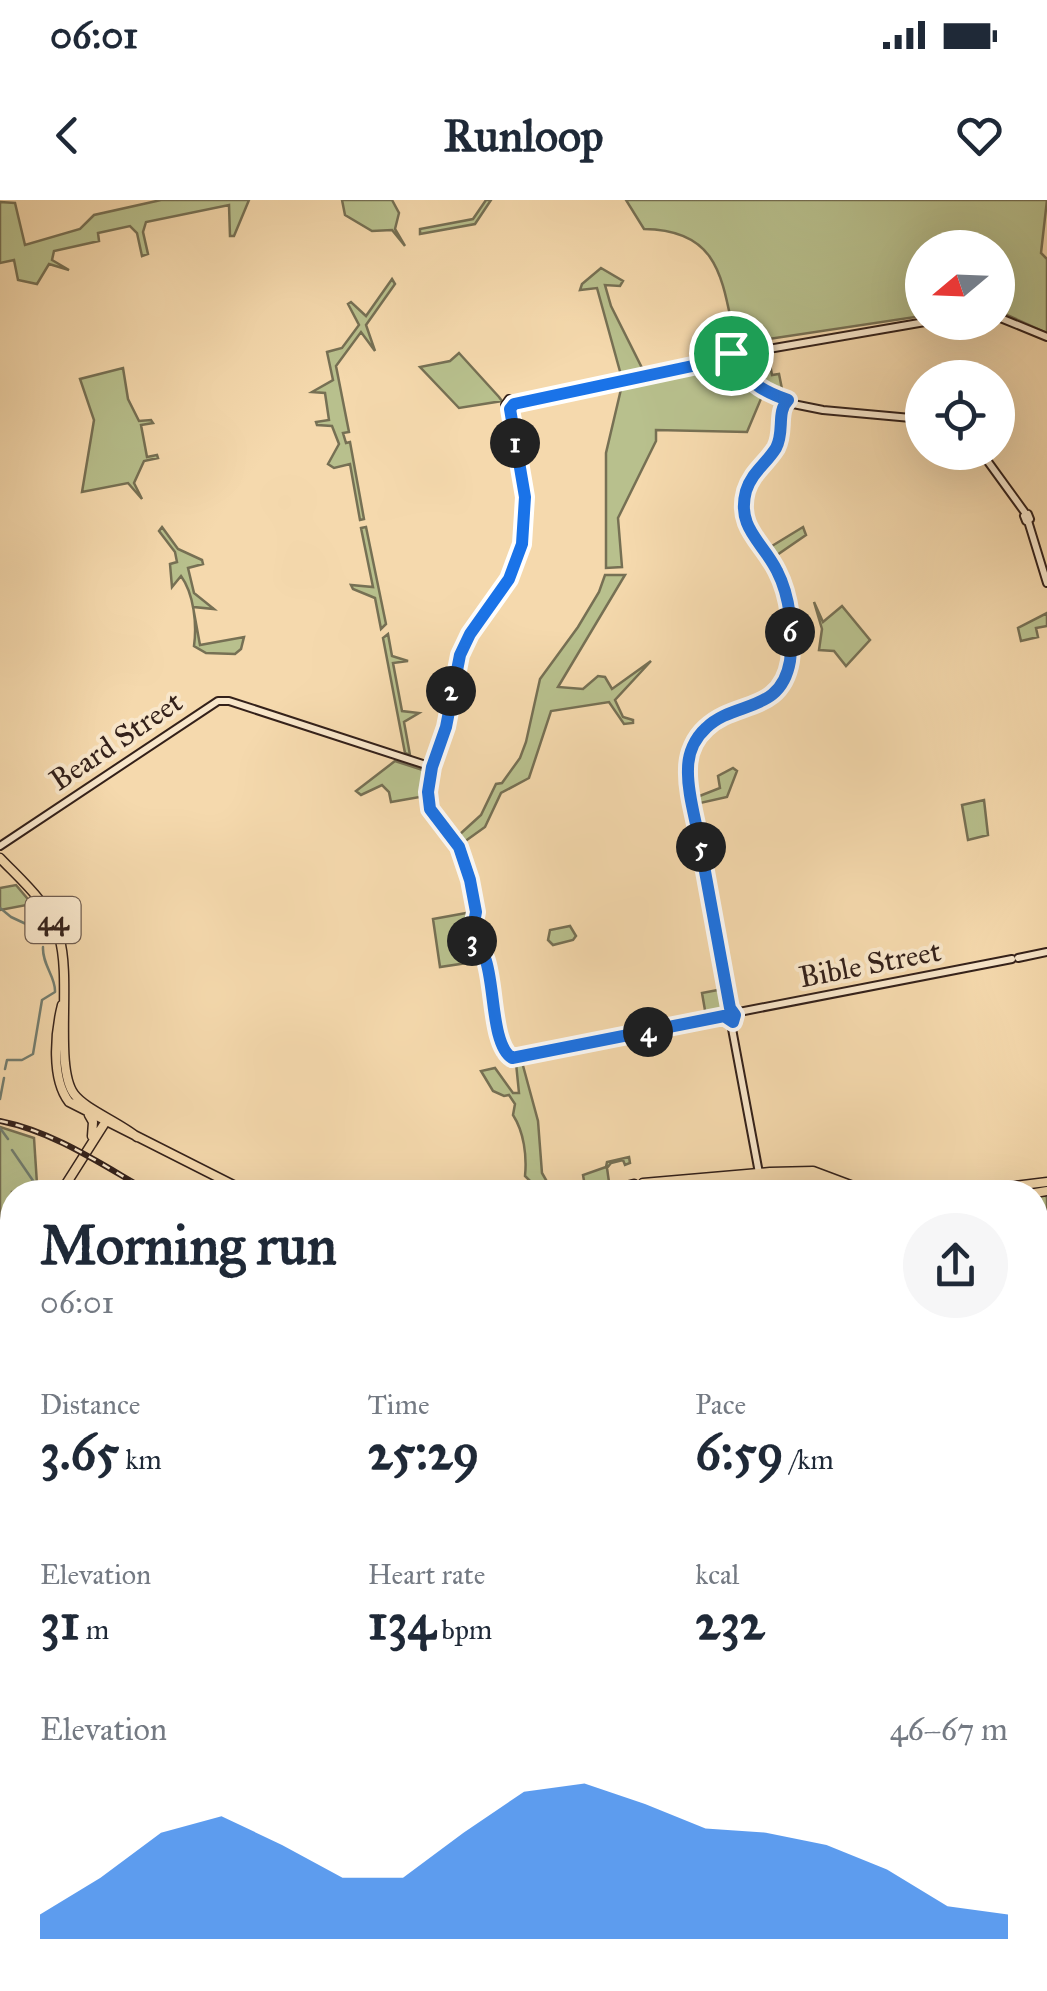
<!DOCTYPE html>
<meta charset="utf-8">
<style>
:root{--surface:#fff;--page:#f6f6f7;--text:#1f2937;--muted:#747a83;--accent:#1a73e8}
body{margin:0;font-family:"IM FELL Great Primer",serif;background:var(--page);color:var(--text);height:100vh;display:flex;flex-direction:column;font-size:38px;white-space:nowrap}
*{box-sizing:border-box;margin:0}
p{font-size:32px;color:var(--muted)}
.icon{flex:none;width:55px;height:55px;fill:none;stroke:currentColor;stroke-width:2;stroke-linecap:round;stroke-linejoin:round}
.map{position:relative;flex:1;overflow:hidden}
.sheet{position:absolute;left:0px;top:980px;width:1048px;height:812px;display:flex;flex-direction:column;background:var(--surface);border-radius:40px 40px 0 0;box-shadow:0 10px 40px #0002}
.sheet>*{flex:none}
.needle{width:65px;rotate:251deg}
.controls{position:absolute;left:905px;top:30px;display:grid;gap:20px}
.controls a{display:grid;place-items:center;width:110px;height:110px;border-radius:50%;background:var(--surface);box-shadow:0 10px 40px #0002;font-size:50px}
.pin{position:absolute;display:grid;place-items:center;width:85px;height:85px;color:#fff;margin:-42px;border:5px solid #fff;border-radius:50%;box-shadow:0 2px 10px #0007}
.km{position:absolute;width:50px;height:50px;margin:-25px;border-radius:50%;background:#222;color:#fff;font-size:28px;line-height:50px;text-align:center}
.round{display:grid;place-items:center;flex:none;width:105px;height:105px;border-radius:52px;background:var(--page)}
.headline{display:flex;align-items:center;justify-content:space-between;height:170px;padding:0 40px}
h1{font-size:55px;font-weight:700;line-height:75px}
.metrics{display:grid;grid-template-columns:repeat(3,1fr);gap:15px;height:170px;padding:10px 40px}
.metrics div{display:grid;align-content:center}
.metrics b{font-size:50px;font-weight:700}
.metrics small{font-size:28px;font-weight:400}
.metrics p{font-size:28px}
.chart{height:280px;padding:20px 40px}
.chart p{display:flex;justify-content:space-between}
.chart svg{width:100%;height:180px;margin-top:10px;fill:var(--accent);opacity:.7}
.status{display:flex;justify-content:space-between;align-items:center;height:70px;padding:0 50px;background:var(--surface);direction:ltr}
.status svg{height:28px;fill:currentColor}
header{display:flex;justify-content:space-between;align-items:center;height:130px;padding:0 40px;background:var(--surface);font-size:45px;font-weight:700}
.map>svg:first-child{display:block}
.green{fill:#b8c08d;stroke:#767054;stroke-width:2.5}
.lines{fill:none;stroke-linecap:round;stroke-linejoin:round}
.stream{stroke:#727d70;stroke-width:2.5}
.secondary-casing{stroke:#34211a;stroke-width:10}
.primary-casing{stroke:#34211a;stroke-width:11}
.secondary{stroke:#f8e6ca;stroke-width:6}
.primary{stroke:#f5d9ad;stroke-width:8}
.rail-casing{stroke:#34211a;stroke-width:6}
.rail{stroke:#f8e6ca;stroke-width:2.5;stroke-dasharray:8;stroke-linecap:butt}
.route-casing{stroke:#fff;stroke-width:20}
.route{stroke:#1a73e8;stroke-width:12}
.labels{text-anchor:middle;stroke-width:8;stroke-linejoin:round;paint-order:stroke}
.shield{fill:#f8e6ca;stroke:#6f5c4f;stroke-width:2.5}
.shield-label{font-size:28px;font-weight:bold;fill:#34211a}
.street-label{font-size:30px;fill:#34211a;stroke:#f8e6ca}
</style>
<div class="status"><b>06:01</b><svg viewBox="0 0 49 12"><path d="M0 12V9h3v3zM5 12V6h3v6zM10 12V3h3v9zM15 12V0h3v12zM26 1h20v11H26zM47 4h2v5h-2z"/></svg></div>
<header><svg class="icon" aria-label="back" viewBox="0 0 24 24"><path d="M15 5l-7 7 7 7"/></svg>Runloop<svg class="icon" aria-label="heart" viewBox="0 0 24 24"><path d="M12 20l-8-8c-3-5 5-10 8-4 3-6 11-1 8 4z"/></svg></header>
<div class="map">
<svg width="1047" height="1791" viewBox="0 0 1047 1791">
<rect width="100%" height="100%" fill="#f5d9ad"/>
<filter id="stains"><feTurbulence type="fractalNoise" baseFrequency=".002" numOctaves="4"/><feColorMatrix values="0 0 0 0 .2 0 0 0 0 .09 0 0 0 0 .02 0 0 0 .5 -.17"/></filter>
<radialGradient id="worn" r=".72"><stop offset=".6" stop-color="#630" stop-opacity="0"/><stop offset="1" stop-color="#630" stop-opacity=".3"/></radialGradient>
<path class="green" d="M161,0h88l-15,36h-4l-1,-31 -83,17 -3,10 5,22 -6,2 -5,-23 -7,-7 -32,7 1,8 -45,10 -2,9 17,10 -20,-6 -12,20 -19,-4 -4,-20 -14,3v-61l15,1 10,42 55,-16 14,-14z
M342,0h50l7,13 -4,16 10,17 -13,-16 -20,1 -27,-16z
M486,0h5l-16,24 -55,10v-5l53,-10z
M626,0h421l-6,53 6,6v74l-49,-22v-63h-76v68l-186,28c-14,-62 -14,-114 -92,-115z
M601,68l22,13 -3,5 -15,-1 6,21 32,64 -22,5 -24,-87 -17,2 2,-6z
M392,79l3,5 -29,41 9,26 -14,-19 -25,34 13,66 -6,1 3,10 4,-1 14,77 -4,1 -10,-56 -16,4 -6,-4 11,-20 -7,-18 -15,-1 -1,-3 13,-2 -4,-27 -13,-1 21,-12 -6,-28 15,-4 17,-23 -11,-21 3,-2 15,14z
M459,153l40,44 3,4 -43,7 -39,-41 30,-6z
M768,154l4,21 7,-1 3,15c-19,0 -31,-12 -37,-30z
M730,163l33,31 -16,38 -91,-2v11l-38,77 4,49 -16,1v-115l16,-68z
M123,168l5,31 11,22 12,-1 2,3 -12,2 6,32 10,-2 1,3 -14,3 -10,22 8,16 -14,-16 -46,9 12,-72 -14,-41z
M162,327l16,22 24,11 1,4 -15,4 6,25 20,16 -21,-2 7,38 44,-8 -3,12 -6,5 -29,-1 -12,-7c3,-22 0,-52 -13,-70l-9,11 -2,-23 7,-2 -2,-10 -16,-21z
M366,327l20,97 -5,5 -6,-31 -22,-9 -2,-4 22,2 -12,-59z
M803,327l3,8 -32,22 -7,-8z
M605,375h20l-67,112 25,2 15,-13 7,1 7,12 39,-28 -36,39 8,17 10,3v3l-9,1 -15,-22 -58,9 -22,67 -28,15 -16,34 -21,15 -5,-7 22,-20 15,-31 6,-1 18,-25 6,-16 14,-63 38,-52 21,-35z
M814,402l9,20 19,-16 28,34 -24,26 -12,-15 -15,-1 3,-21z
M1047,413v13l-11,2 2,9 -17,4 -3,-13z
M388,434l4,22 16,5 -15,2 9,48 17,2 -15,9 6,33 -5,-2 -22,-115z
M395,561l31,10 -6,26 -29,5 -2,-10 -7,-7 -21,10 -5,-4z
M733,568l4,3 -10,26 -31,7 1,-7 23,-9 -2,-12z
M984,600l4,35 -20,5 -6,-35z
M16,685l16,19 -32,6v-22z
M472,712c-13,28 -9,27 8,49l-40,6 -7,-48z
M570,726l6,10 -3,4 -20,5 -5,-5 2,-10z
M723,789l4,21 -21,6 -4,-23z
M522,862l16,59 4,52 11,19 -13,-1 -15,-15c2,-20 -1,-44 -12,-61l2,-11 -6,-9 -5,1 -11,-5 -12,-20 14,-3 18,25h6l-3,-30z
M0,927l34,11 3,46 26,-2 -6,10h-45v77l-12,11z
M629,957l1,6 -5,2 -2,-5 -12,3 -4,5 3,21 -24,3 -3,-17 23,-8 1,-5z
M1042,994l5,3v103l-12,-10v-95z
M1035,1094l12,11 -2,96 -10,-2z
M12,1740v40h29l2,11h-43v-49z
M662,1780h63l-18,10 -55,1z"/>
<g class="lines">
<path class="stream" d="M0,708l11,9 28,13 3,11
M5,869l2,-9h15l11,-6 9,-54 13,-8c1,-15 -13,-27 -12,-45
M0,899l4,-21
M0,928l8,11
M12,950l24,35
M1035,1384l12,-4
M670,1791l5,-10 27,-1"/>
<defs>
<path id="secondary" d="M998,117l49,20
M736,161l9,14 36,24
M788,203l-6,1 -1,-5 5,-2 2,6 35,7 99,9
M505,205l4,-6 5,4 216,-45 5,3 4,-6 12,-3 174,-30
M510,209c6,45 23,91 12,136 -8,37 -35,60 -53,91 -18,31 -16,63 -24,96 -5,22 -19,42 -18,65 1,19 18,31 28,45 13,17 22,51 21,72 0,8 -4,15 -6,22l16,25 16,93 12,7 66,-15
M981,252l45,62
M1028,314l2,5 -4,2 -2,-5z
M1028,321l19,62
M744,323v-18l7,-27 24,-29 5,-11 2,-34
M0,646l218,-145h11l203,66
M1018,758l29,-6
M733,812l-45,-243c3,-24 14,-45 38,-54 10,-4 21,-4 30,-9 46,-23 42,-93 22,-134 -8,-16 -23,-28 -33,-43
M734,813l278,-54
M730,818l29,155
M579,846l150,-32
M1035,1540l12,-2
M0,1612l12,-2
M902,1791l4,-11"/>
<path id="primary" d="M0,658c23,24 49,45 59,79 13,41 -5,130 15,157 11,15 45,28 63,43
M62,805c-7,28 -11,74 7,97l178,90
M89,915l4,7 -1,14
M643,983l127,-11 43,-1 56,21
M61,992l45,-71
M602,992l32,-8
M645,992l8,-4 148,-11 21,3 32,12
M966,992l81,-10
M1035,993l12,-2
M0,1083l12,-10
M1035,1472l12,-21
M719,1791l13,-11"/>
</defs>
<use href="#secondary" class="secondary-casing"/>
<use href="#primary" class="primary-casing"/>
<use href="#secondary" class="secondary"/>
<use href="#primary" class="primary"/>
<defs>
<path id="rail" d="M0,921c55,11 102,44 150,71
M1035,1636l12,9"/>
</defs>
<use href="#rail" class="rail-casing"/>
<use href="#rail" class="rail"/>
</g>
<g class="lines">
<defs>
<path id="route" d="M735,152l5,4 -4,5c11,23 34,33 52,39 -12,12 -3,31 -12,48 -10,16 -24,24 -30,43 -10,37 17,51 31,80 13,25 17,62 13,90 -9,53 -55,39 -84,67 -11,10 -18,25 -18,41 -1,24 8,51 12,75 10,54 20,109 30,164l5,7 -2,7 -9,-6 -212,42c-21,-13 -17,-75 -27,-100 -3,-8 -10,-12 -14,-19l5,-27 -6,-32 -11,-33 -29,-38 -2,-17 4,-25 14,-40 14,-72 10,-21 39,-55 13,-35 3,-47 -15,-88 4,-5 216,-46z"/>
</defs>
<use href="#route" class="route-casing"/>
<use href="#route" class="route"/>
</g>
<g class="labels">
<rect class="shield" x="25.5" y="697" width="55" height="46" rx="8"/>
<g class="shield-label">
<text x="53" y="730">44</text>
</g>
<g class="street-label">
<text transform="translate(116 541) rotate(-34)" y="10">Beard Street</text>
<text transform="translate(870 764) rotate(-11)" y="10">Bible Street</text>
</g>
</g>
<rect width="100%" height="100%" filter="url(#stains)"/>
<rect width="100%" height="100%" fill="url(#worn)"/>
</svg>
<div class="controls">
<a><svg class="needle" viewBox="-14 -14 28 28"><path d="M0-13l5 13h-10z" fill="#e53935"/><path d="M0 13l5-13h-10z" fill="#747a83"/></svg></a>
<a><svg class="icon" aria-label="locate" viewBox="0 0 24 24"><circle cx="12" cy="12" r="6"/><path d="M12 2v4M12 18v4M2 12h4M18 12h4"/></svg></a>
</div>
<div class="pin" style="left:731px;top:153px;background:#1e9e55"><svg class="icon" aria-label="arrive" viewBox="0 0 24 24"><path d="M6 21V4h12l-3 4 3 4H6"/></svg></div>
<b class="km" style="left:515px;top:243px">1</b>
<b class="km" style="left:451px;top:491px">2</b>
<b class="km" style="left:472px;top:741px">3</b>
<b class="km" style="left:648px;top:832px">4</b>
<b class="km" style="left:701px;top:647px">5</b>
<b class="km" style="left:790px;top:432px">6</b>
<section class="sheet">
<div class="headline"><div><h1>Morning run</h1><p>06:01</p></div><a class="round"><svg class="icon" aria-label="share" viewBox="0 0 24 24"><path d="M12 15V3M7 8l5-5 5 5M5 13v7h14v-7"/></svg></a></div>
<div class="metrics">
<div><p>Distance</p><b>3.65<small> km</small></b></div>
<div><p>Time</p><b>25:29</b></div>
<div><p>Pace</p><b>6:59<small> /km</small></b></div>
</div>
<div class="metrics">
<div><p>Elevation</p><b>31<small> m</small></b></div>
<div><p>Heart rate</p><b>134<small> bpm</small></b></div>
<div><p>kcal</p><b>232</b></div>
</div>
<div class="chart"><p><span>Elevation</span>46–67 m</p>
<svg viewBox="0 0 160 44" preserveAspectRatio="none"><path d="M0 44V38L10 29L20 18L30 14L40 21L50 29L60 29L70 18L80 8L90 6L100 11L110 17L120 18L130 21L140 27L150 36L160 38V44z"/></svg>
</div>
</section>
</div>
